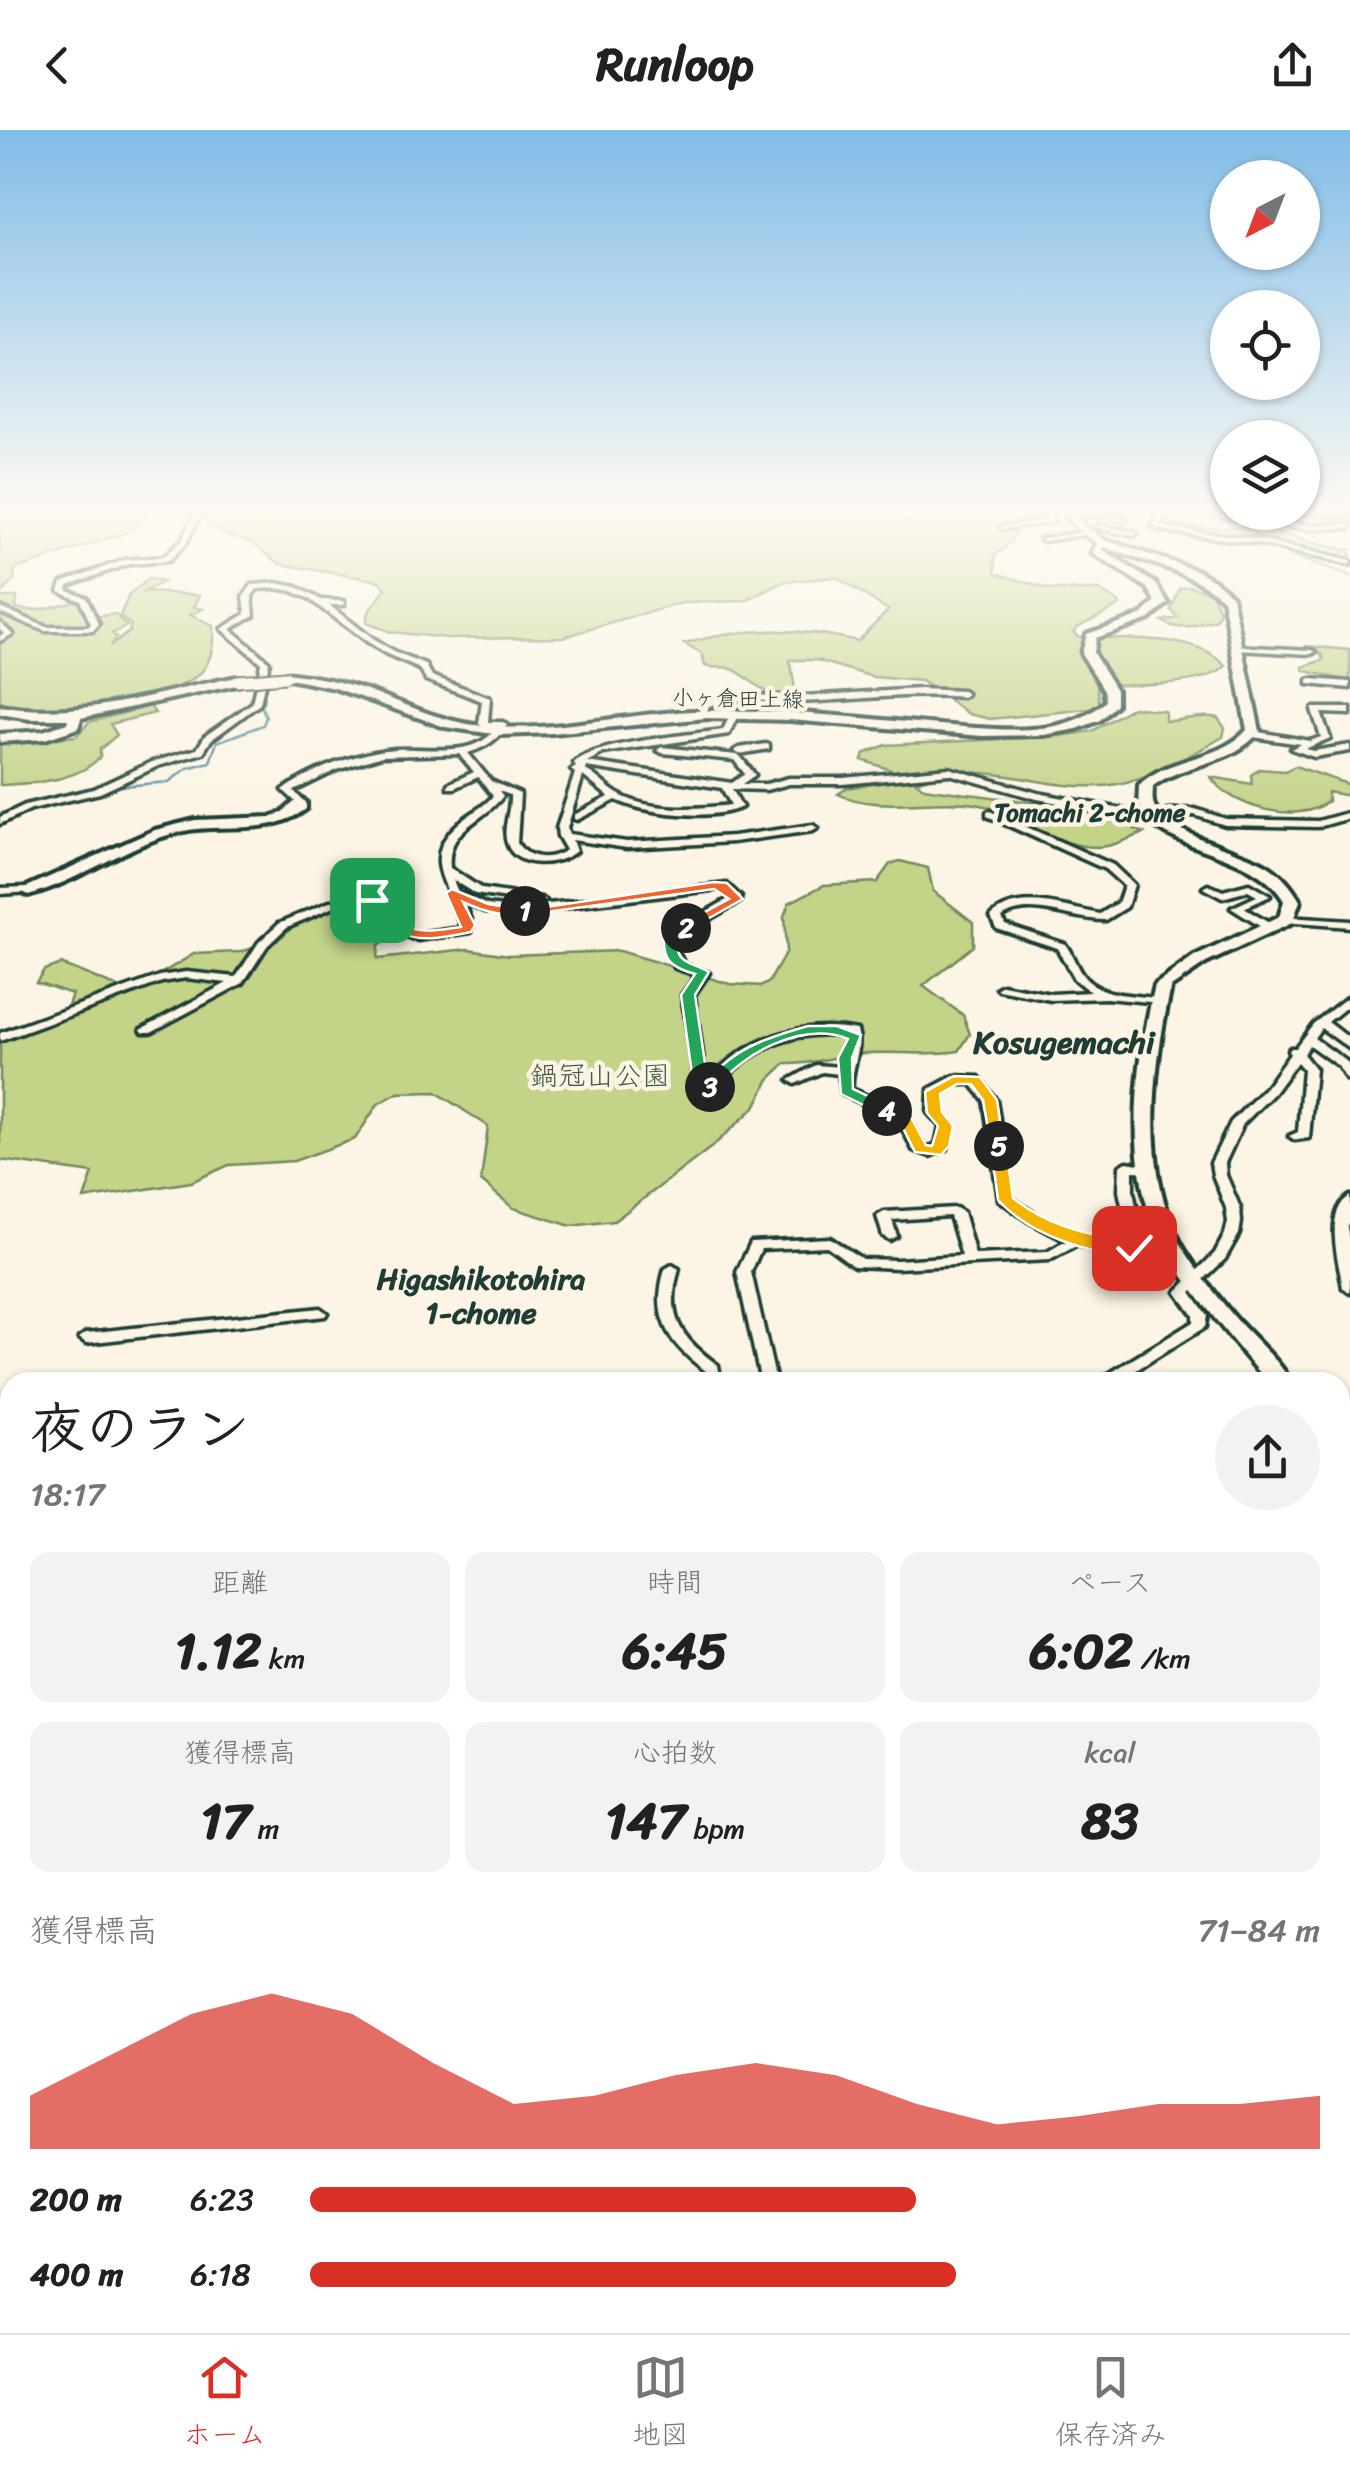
<!DOCTYPE html>
<html lang="ja">
<meta charset="utf-8">
<style>
:root{--surface:#fff;--page:#f2f2f2;--text:#202124;--muted:#757577;--line:#e0e0e0;--accent:#d93025}
body{margin:0;font-family:Sriracha,"Klee One",sans-serif;background:var(--page);color:var(--text);height:100vh;display:flex;flex-direction:column;font-size:38px;white-space:nowrap}
*{box-sizing:border-box;margin:0}
p{font-size:32px;color:var(--muted)}
.icon{flex:none;width:55px;height:55px;fill:none;stroke:currentColor;stroke-width:2;stroke-linecap:round;stroke-linejoin:round}
.map{position:relative;flex:1;overflow:hidden}
.side{position:absolute;left:0px;top:1242px;width:1350px;height:962px;display:flex;flex-direction:column;background:var(--surface);border-radius:30px 30px 0 0;box-shadow:0 2px 8px #0004}
.side>*{flex:none}
.needle{width:65px;rotate:222deg}
.fabs{position:absolute;left:1210px;top:30px;display:grid;gap:20px}
.fabs a{display:grid;place-items:center;width:110px;height:110px;border-radius:50%;background:var(--surface);box-shadow:0 2px 8px #0004;font-size:50px}
.pin{position:absolute;display:grid;place-items:center;width:85px;height:85px;color:#fff;margin:-42px;border-radius:20px;box-shadow:0 5px 15px #0006}
.km{position:absolute;width:50px;height:50px;margin:-25px;border-radius:50%;background:#222;color:#fff;font-size:28px;line-height:50px;text-align:center}
.round{display:grid;place-items:center;flex:none;width:105px;height:105px;border-radius:52px;background:var(--page)}
.overview{display:flex;align-items:center;justify-content:space-between;height:170px;padding:0 30px}
h1{font-size:55px;font-weight:700;line-height:75px}
.figures{display:grid;grid-template-columns:repeat(3,1fr);gap:15px;height:170px;padding:10px 30px}
.figures div{display:grid;align-content:center;border-radius:20px;background:var(--page);text-align:center}
.figures b{font-size:50px;font-weight:700}
.figures small{font-size:28px;font-weight:400}
.figures p{font-size:28px}
.chart{height:280px;padding:20px 30px}
.chart p{display:flex;justify-content:space-between}
.chart svg{width:100%;height:180px;margin-top:10px;fill:var(--accent);opacity:.7}
ul{padding:0 30px;list-style:none;font-size:32px}
li{display:grid;grid-template-columns:160px 120px 1fr;align-items:center;height:75px}
li i{height:25px;border-radius:12px;background:var(--accent)}
header{display:flex;justify-content:space-between;align-items:center;height:130px;padding:0 30px;background:var(--surface);font-size:45px;font-weight:700}
.tab-bar{display:flex;justify-content:space-around;align-items:center;height:140px;border-top:2px solid var(--line);background:var(--surface);font-size:28px;color:var(--muted)}
.tab-bar a{display:grid;justify-items:center;gap:5px}
.tab-bar .active{color:var(--accent)}
.map>svg:first-child{display:block}
.green{fill:#c3d388;stroke:#71885e;stroke-width:2.5}
.water{fill:#87c8e8;stroke:#5d90a0;stroke-width:2.5}
.lines{fill:none;stroke-linecap:round;stroke-linejoin:round}
.stream{stroke:#5d90a0;stroke-width:2.5}
.street-casing{stroke:#1f3d34;stroke-width:7}
.secondary-casing{stroke:#1f3d34;stroke-width:8}
.highway-casing{stroke:#1f3d34;stroke-width:7}
.street{fill:#fcf5e5;fill-rule:evenodd}
.secondary{fill:#fcf5e5;fill-rule:evenodd}
.highway{fill:#fcf5e5;fill-rule:evenodd}
.secondary-bridge-casing{stroke:#1f3d34;stroke-width:15;stroke-linecap:butt}
.secondary-bridge{stroke:#fcf5e5;stroke-width:11}
.split-1{fill:#f0652b;stroke:#fff;stroke-width:2.5}
.split-2{fill:#f0652b;stroke:#fff;stroke-width:2.5}
.split-3{fill:#22a559;stroke:#fff;stroke-width:2.5}
.split-4{fill:#22a559;stroke:#fff;stroke-width:2.5}
.split-5{fill:#f5b400;stroke:#fff;stroke-width:2.5}
.split-6{fill:#f5b400;stroke:#fff;stroke-width:2.5}
.labels{text-anchor:middle;stroke-width:9;stroke-linejoin:round;paint-order:stroke}
.far-street-label{font-size:22px;fill:#1f3d34;stroke:#fcf5e5}
.far-neighbourhood-label{font-size:25px;font-weight:bold;fill:#1f3d34;stroke:#fcf5e5}
.park-label{font-size:28px;fill:#405b45;stroke:#fcf5e5}
.neighbourhood-label{font-size:30px;font-weight:bold;fill:#1f3d34;stroke:#fcf5e5}
.quarter-label{font-size:32px;font-weight:bold;fill:#1f3d34;stroke:#fcf5e5}
</style>
<header><svg class="icon" aria-label="back" viewBox="0 0 24 24"><path d="M15 5l-7 7 7 7"/></svg>Runloop<svg class="icon" aria-label="share" viewBox="0 0 24 24"><path d="M12 15V3M7 8l5-5 5 5M5 13v7h14v-7"/></svg></header>
<div class="map">
<svg width="1350" height="2203" viewBox="0 0 1350 2203">
<rect width="100%" height="100%" fill="#fcf5e5"/>
<filter id="ink" filterUnits="userSpaceOnUse"><feTurbulence type="fractalNoise" baseFrequency=".01" numOctaves="2"/><feDisplacementMap in="SourceGraphic" scale="20" xChannelSelector="R" yChannelSelector="G"/><feConvolveMatrix kernelMatrix="1 2 1 2 8 2 1 2 1" color-interpolation-filters="sRGB"/></filter>
<g filter="url(#ink)">
<path class="green" d="M0,381h147l-16,20 -116,38 -1,12 -14,13z
M243,381h654l4,9 29,7 29,-16h44l16,14 -8,17 -16,14 1,17 55,17h48l20,12 1,3 -43,22 -4,5 6,5c44,3 116,-5 147,29 -19,21 -100,19 -129,18l3,24 -110,11 -21,-5 -48,-33 -48,-4 -56,-17h-27l5,29c-34,16 -41,-14 -66,-21 -8,-2 -15,1 -24,-2l-3,-12 -18,-10c56,-17 116,-17 173,-3l31,-31 -52,-33 -52,5 -38,19 -63,2 -120,34 -115,1 -58,-6 -24,-9 2,-11 18,-23 -6,-8 -100,-17 -28,-22 -26,-8 -21,-13z
M1169,391c33,13 68,1 103,10 27,7 50,16 78,19v11l-103,-23 -85,-13z
M148,449l15,3 -19,10 56,3 -6,12 9,2 -13,6 23,11c1,16 -1,38 -16,50 -35,27 -159,51 -197,25v-104h17l-1,11c24,6 40,-4 64,-8l7,18 28,-4 12,12 -15,8 4,3 -6,9 19,-14 2,-7 -11,-9 9,-21z
M1190,456l22,7 8,19 -3,8c-19,6 -38,13 -55,1l16,-3 -7,-8 9,-22z
M1305,516l45,4v31l-45,-10 -2,-4 21,-7 -2,-6z
M150,576l5,7 -45,11 7,11 -17,14v8c-23,25 -67,26 -100,28v-41l76,-8 13,-14z
M1133,577l32,4v10c20,0 34,-7 53,-3l7,10 -2,9c-36,20 -80,47 -122,49 -66,4 -117,-29 -185,-4l8,6c74,12 153,12 220,45 -12,4 -25,11 -37,13 -46,8 -86,-34 -131,-42 -43,-7 -99,9 -138,-10l9,-6 53,-8 -3,-8 -35,-12 2,-6 22,-9 175,-9 31,-5z
M1295,636l55,19v11l-22,-4v9c-29,25 -99,6 -117,-24l41,7 -1,-9 8,-6 26,2z
M900,731l28,7 5,23 40,31v24l-50,40 40,29 7,19 -11,17c-35,6 -69,-1 -103,3 -25,3 -45,11 -71,10l-16,15 -14,28 -42,39 -99,75 -43,5 -58,-18 -32,-27 7,-55 -52,-34 -38,1 -20,11 -23,35 -61,22 -65,4 -38,17 -107,17 9,-26 -93,-13v-118l63,-23 9,-25 -36,-12 8,-12 17,-6 69,28 64,-38 46,-2 37,-11 16,-15 58,-25 20,8 24,24 -17,13 -1,13 91,-10 41,6 110,-4 111,33 32,2 7,-4 17,-30 -2,-36 5,-13 35,-18 53,-3 13,-18z"/>
<path class="water" d="M1340,1673l10,3v527h-1350v-467l10,-2v461h1330z"/>
<g class="lines">
<path class="stream" d="M1159,381l7,9 -16,9 6,4 111,14 83,29
M235,495l18,-9
M112,657l57,-5 18,-14 23,-6 7,-20 46,-17 3,-8 -6,-14"/>
<defs>
<path id="street" d="M196,381h6l-16,32 -18,18 -39,3 -61,21 -1,5 19,7 13,27 -6,7h-48l-45,-19v-5l46,20h42l3,-3 -11,-24 -21,-9 3,-9 63,-22 38,-3 18,-16z
M1047,381h6l-2,6 2,5 -50,7 -3,-2 45,-7z
M1106,381l20,9 -3,2 -17,-6h-37l-3,-2 3,-2z
M1154,381h6l3,9 -4,5 10,3 86,11 95,22v4l-95,-22 -89,-12 -14,-5 5,-6z
M1185,381h19l100,14 46,-1v4l-46,1z
M1302,381l48,3v4l-64,-6z
M1099,395l35,7 3,2 -3,2 -37,-8z
M1087,401l2,3 -45,7 -4,-2z
M276,453l21,4 24,13 23,1v4h-15l43,34 21,13 33,13 6,11 58,22 -2,24h15l4,3c-11,16 -20,22 -39,28l23,28 29,13 -3,49c11,17 33,18 49,7l-8,-14 -1,-8 18,-55 -4,-3 5,-3 -2,-4c21,-21 115,-28 149,-33l8,-17 4,-3 4,3 -10,21 -126,19 -16,9 145,21 13,-9 -11,-14 -72,-7 -5,-3 5,-3 75,8 3,1 15,19 -13,9h24l23,-6h54l106,-10 89,25 104,20v4l-3,1 -102,-19 -88,-25 -106,10h-54l-23,6 -34,-1 10,18c-30,14 -96,7 -126,-7l-39,20 -3,-1v-4l35,-18 -26,-21 -16,52 2,6 58,8 106,-6 80,-11 5,3 -5,3 -80,11 -106,6 -55,-8 4,11c-16,15 -61,19 -69,-8 -5,-14 4,-32 3,-48l-11,-4 4,5c-21,28 -57,31 -53,72l32,21 59,9 5,3 -5,3 -66,-10 -22,-14 5,12 29,13 26,3 214,-24 14,13v4l-65,37 -2,7 10,19 25,9 -15,22 12,88c38,-44 94,-64 151,-53 6,19 -7,39 -5,59l55,25 16,31 7,2 6,-3 4,-18 -12,-13 1,-24 25,-13 25,1 17,23 16,98c28,21 84,54 118,45l-11,-52 1,-25 7,-4 24,4 2,3 -2,3 -18,-1v20l11,54c-20,14 -44,8 -66,0l-28,15 -153,8 -43,-2 -27,-20 -66,3 -10,23 25,110h-15l-24,-110 14,-30 79,-4 32,21 35,1 65,-4 -12,-40 -58,4 5,16 -7,4 -7,-4 -6,-20 7,-4 72,-4 7,4 12,43 72,-3 19,-11 -38,-20 -29,-21 -15,-100 -13,-16h-15l-17,10 1,18 12,13 -5,24 -17,7 -17,-6 -15,-31 -56,-25 -3,-20 -17,-2 -27,12 -6,-4 27,-15 25,2 7,-31c-54,-8 -100,14 -135,55h-16l-15,-96 14,-20 -21,-7 -11,-23 3,-11 63,-36 -9,-9 -208,25 -28,-3 -21,-9 7,17v13l-52,8 -18,-4 -32,-33 -19,-3 -63,27 -20,19 -24,37 -92,49h-8l-2,-3 86,-46 -41,-5 -24,4 -162,59v-8l160,-57 26,-4 50,5 23,-35 20,-19 70,-29 27,4 33,34 10,2 42,-6c-4,-35 -40,-61 -11,-96 12,-15 31,-22 43,-36l-15,-19 -24,11h-6v-4l26,-12 -15,-18 -77,2 -45,14 -43,21 10,11 -5,3 -16,-15c28,-20 69,-35 103,-40 36,-6 87,12 111,-23h-14l-4,-3 3,-23 -56,-21 -6,-11 -33,-14 -20,-12 -59,-45 -16,-7 -16,-3 -19,1 -5,7 2,19 -24,14 39,33 -9,42 -49,36 -8,13 -45,13 -58,27 -69,16 -31,15v-7l25,-12 69,-16 58,-27 45,-13 8,-13 47,-33 9,-40 -40,-34 25,-15 -2,-18 8,-11zM586,637l136,21 9,17c-35,4 -81,7 -113,-11 -12,-7 -20,-18 -33,-24z
M0,492l13,12 -13,7v-5l4,-3 -4,-4z
M1235,516l77,4 4,2 -4,2 -74,-4 -4,-2z
M1311,549l39,3v6l-42,-4v-4z
M919,559l44,2 4,3 -4,3c-57,-5 -113,4 -170,5 -29,1 -57,-8 -84,4l-4,10 -7,-2 4,-11 10,-4 24,-5 54,3z
M1313,578h37v6l-29,-1 9,25 -25,11 9,2 36,-6v6l-36,6 -23,-8 10,-5 -48,-7 -4,-3 4,-3 57,10 11,-4 -9,-27z
M766,614l3,1v4l-30,5 -5,-3 5,-3z
M1195,679l31,10 92,2 32,-9v6l-32,9 -93,-2 -31,-10 -27,1 -5,-3 5,-3z
M990,681l123,54 21,20 -7,22 -21,13c-33,1 -75,-23 -104,-3l3,7 60,20c8,10 11,24 20,34 19,20 51,16 76,21v4l-55,-5 -55,2 -52,-10 -2,-2 6,-3 48,9 39,-2 -16,-13 -17,-31 -61,-20 -5,-12c29,-26 74,-8 109,-2l18,-11 6,-17 -19,-17 -118,-53v-4z
M1249,754l21,12 -26,12 30,18v4h-8l-35,-22 26,-12 -9,-5 -26,7 -19,-10 5,-3 15,6z
M28,757l4,1v4l-32,2v-6z
M1286,787l64,4v6l-68,-5 -1,-2z
M1350,865v9l-22,18 22,17v10l-29,-21 -7,10 32,23 4,6v13l-4,-1 -8,-13 -29,-21 -6,9 12,15 -6,69 -14,2 -6,-4 9,-4 5,-63 -6,-7 -23,31 -31,31 -18,39 1,12 14,33 1,14 -2,12 -14,25 -34,33 16,23 -2,12 -88,55h-17l2,-4 91,-56v-7l-17,-23 39,-39 10,-19 3,-12 -2,-14 -13,-33 -2,-12 20,-41 35,-35 24,-33 -2,-3 2,-3h5l18,-24z
M1350,1066v22l-3,9 3,19v47l-7,-5c-4,-26 -20,-76 7,-92z
M672,1135l7,4c-14,47 1,69 39,96l3,17h-14l-1,-11c-39,-28 -55,-55 -41,-102z
M320,1178l7,5 -2,3 -239,27 -7,-5 7,-5z
M0,1309h10v12h-10z
M10,1506v14l-10,2v-14z"/>
<path id="secondary" d="M1062,381h10l14,16 19,13 91,30 20,11 16,15 28,135c-28,35 -73,30 -107,55 0,6 -1,11 0,16 6,31 90,48 115,64 15,10 23,20 32,35l-8,22 -86,40 -35,24c-18,79 -30,184 10,257 13,23 33,48 50,69 19,23 46,44 60,69h-23c-29,-33 -56,-66 -82,-102 -8,-12 -20,-25 -26,-38 -36,-80 -25,-174 -5,-257l39,-28 85,-40 5,-16c-31,-54 -120,-46 -143,-93 -4,-6 -2,-15 -2,-23 31,-30 79,-23 108,-55l-24,-131c-34,-31 -78,-35 -119,-52l-2,3 54,34 12,19 -19,16 -54,19 -2,15 23,37v15l-16,15 -23,9 -33,6 -62,1 -192,-16 -83,-2 -155,15 -51,2 -56,-8 -110,-39 -56,-11 6,-4c28,3 55,8 82,17 36,13 70,30 108,35 73,10 147,-12 220,-14 94,-3 188,10 281,17 45,3 95,5 130,-27l-2,-11 -23,-37 5,-19 55,-19 15,-13 -8,-14 -56,-35 5,-10 -18,-12z
M237,547l4,1v6l-160,34 -3,10 -33,11 -45,3v-8l43,-3 24,-8 1,-4h-38l-30,-5v-8c82,14 157,-14 237,-29z
M299,668l7,4v7c-39,29 -83,12 -127,23 -54,13 -98,49 -151,63l-8,-5 135,-60 40,-10 76,-3 12,-5z"/>
<path id="highway" d="M1340,1555h10v28h-10z
M10,1558v28l-10,2v-28z"/>
</defs>
<use href="#street" class="street-casing"/>
<use href="#secondary" class="secondary-casing"/>
<use href="#highway" class="highway-casing"/>
<use href="#street" class="street"/>
<use href="#secondary" class="secondary"/>
<use href="#highway" class="highway"/>
<defs>
<path id="secondary-bridge" d="M237,551l48,-4"/>
</defs>
<use href="#secondary-bridge" class="secondary-bridge-casing"/>
<use href="#secondary-bridge" class="secondary-bridge"/>
</g>
</g>
<linearGradient id="sky" x2="0" y2="1"><stop stop-color="#81bce8"/><stop offset="0.55" stop-color="#fefaf3"/><stop offset="1" stop-color="#fefaf3" stop-opacity="0"/></linearGradient>
<rect width="1350" height="690" fill="url(#sky)"/>
<path class="split-1" d="M452,759l36,15 43,7c-19,9 -49,0 -68,-9l12,23 -4,7c-53,11 -70,12 -105,-32l10,-3c33,37 37,37 85,30l-15,-34z"/>
<path class="split-2" d="M714,752l13,1 16,16 -57,32 -5,-6 48,-26 -15,-10 -189,26 -6,-4z"/>
<path class="split-3" d="M681,795l11,3 -15,10c-2,27 14,23 32,34l-14,23 13,88 9,4 -7,5 -16,-4 -13,-93 14,-21c-22,-6 -33,-13 -31,-38z"/>
<path class="split-4" d="M808,896h29l24,9 -9,23 1,31 40,19v6h-11l-41,-20 -3,-36 10,-19c-45,-18 -107,14 -133,51l-12,-3c26,-37 62,-49 105,-61z"/>
<path class="split-5" d="M954,946l26,1 17,23 7,50 -13,-4 -8,-46 -12,-16h-14l-17,10 2,18 11,14 -4,20 -8,9 -26,-3 -14,-28 -21,-13 7,-5 25,13 14,26 6,1 6,-20 -11,-13 -2,-21z"/>
<path class="split-6" d="M999,1012l7,4 7,52c39,31 79,36 126,47v7c-45,7 -111,-19 -141,-52l-7,-54z"/>
<g class="labels">
<g class="far-street-label">
<text transform="translate(738 568) rotate(1)" y="8">小ヶ倉田上線</text>
</g>
<g class="far-neighbourhood-label">
<text x="1090" y="691">Tomachi 2-chome</text>
</g>
<g class="park-label">
<text x="600" y="955">鍋冠山公園</text>
</g>
<g class="neighbourhood-label">
<text x="481" y="1159">Higashikotohira<tspan x="481" dy="34">1-chome</tspan></text>
</g>
<g class="quarter-label">
<text x="1064" y="923">Kosugemachi</text>
</g>
</g>
</svg>
<div class="fabs">
<a><svg class="needle" viewBox="-14 -14 28 28"><path d="M0-13l5 13h-10z" fill="#e53935"/><path d="M0 13l5-13h-10z" fill="#757577"/></svg></a>
<a><svg class="icon" aria-label="locate" viewBox="0 0 24 24"><circle cx="12" cy="12" r="6"/><path d="M12 2v4M12 18v4M2 12h4M18 12h4"/></svg></a>
<a><svg class="icon" aria-label="layers" viewBox="0 0 24 24"><path d="M12 4l9 5-9 5-9-5zM3 14l9 5 9-5"/></svg></a>
</div>
<div class="pin" style="left:372px;top:770px;background:#1e9e55"><svg class="icon" aria-label="arrive" viewBox="0 0 24 24"><path d="M6 21V4h12l-3 4 3 4H6"/></svg></div>
<div class="pin" style="left:1134px;top:1118px;background:#d93025"><svg class="icon" aria-label="check" viewBox="0 0 24 24"><path d="M5 12l5 5 9-10"/></svg></div>
<b class="km" style="left:525px;top:781px">1</b>
<b class="km" style="left:686px;top:798px">2</b>
<b class="km" style="left:710px;top:957px">3</b>
<b class="km" style="left:887px;top:981px">4</b>
<b class="km" style="left:999px;top:1016px">5</b>
<section class="side">
<div class="overview"><div><h1>夜のラン</h1><p>18:17</p></div><a class="round"><svg class="icon" aria-label="share" viewBox="0 0 24 24"><path d="M12 15V3M7 8l5-5 5 5M5 13v7h14v-7"/></svg></a></div>
<div class="figures">
<div><p>距離</p><b>1.12<small> km</small></b></div>
<div><p>時間</p><b>6:45</b></div>
<div><p>ペース</p><b>6:02<small> /km</small></b></div>
</div>
<div class="figures">
<div><p>獲得標高</p><b>17<small> m</small></b></div>
<div><p>心拍数</p><b>147<small> bpm</small></b></div>
<div><p>kcal</p><b>83</b></div>
</div>
<div class="chart"><p><span>獲得標高</span>71–84 m</p>
<svg viewBox="0 0 160 44" preserveAspectRatio="none"><path d="M0 44V31L10 21L20 11L30 6L40 11L50 23L60 33L70 31L80 26L90 23L100 26L110 33L120 38L130 36L140 33L150 33L160 31V44z"/></svg>
</div>
<ul>
<li><b>200 m</b>6:23<i style="width:60%"></i></li>
<li><b>400 m</b>6:18<i style="width:64%"></i></li>
</ul>
</section>
</div>
<nav class="tab-bar">
<a class="active"><svg class="icon" aria-label="home" viewBox="0 0 24 24"><path d="M3 11l9-7 9 7M6 9v11h12V9"/></svg>ホーム</a>
<a><svg class="icon" aria-label="map" viewBox="0 0 24 24"><path d="M3 6l6-2 6 2 6-2v14l-6 2-6-2-6 2zM9 4v14M15 6v14"/></svg>地図</a>
<a><svg class="icon" aria-label="saved" viewBox="0 0 24 24"><path d="M7 4h10v16l-5-4-5 4z"/></svg>保存済み</a>
</nav>
